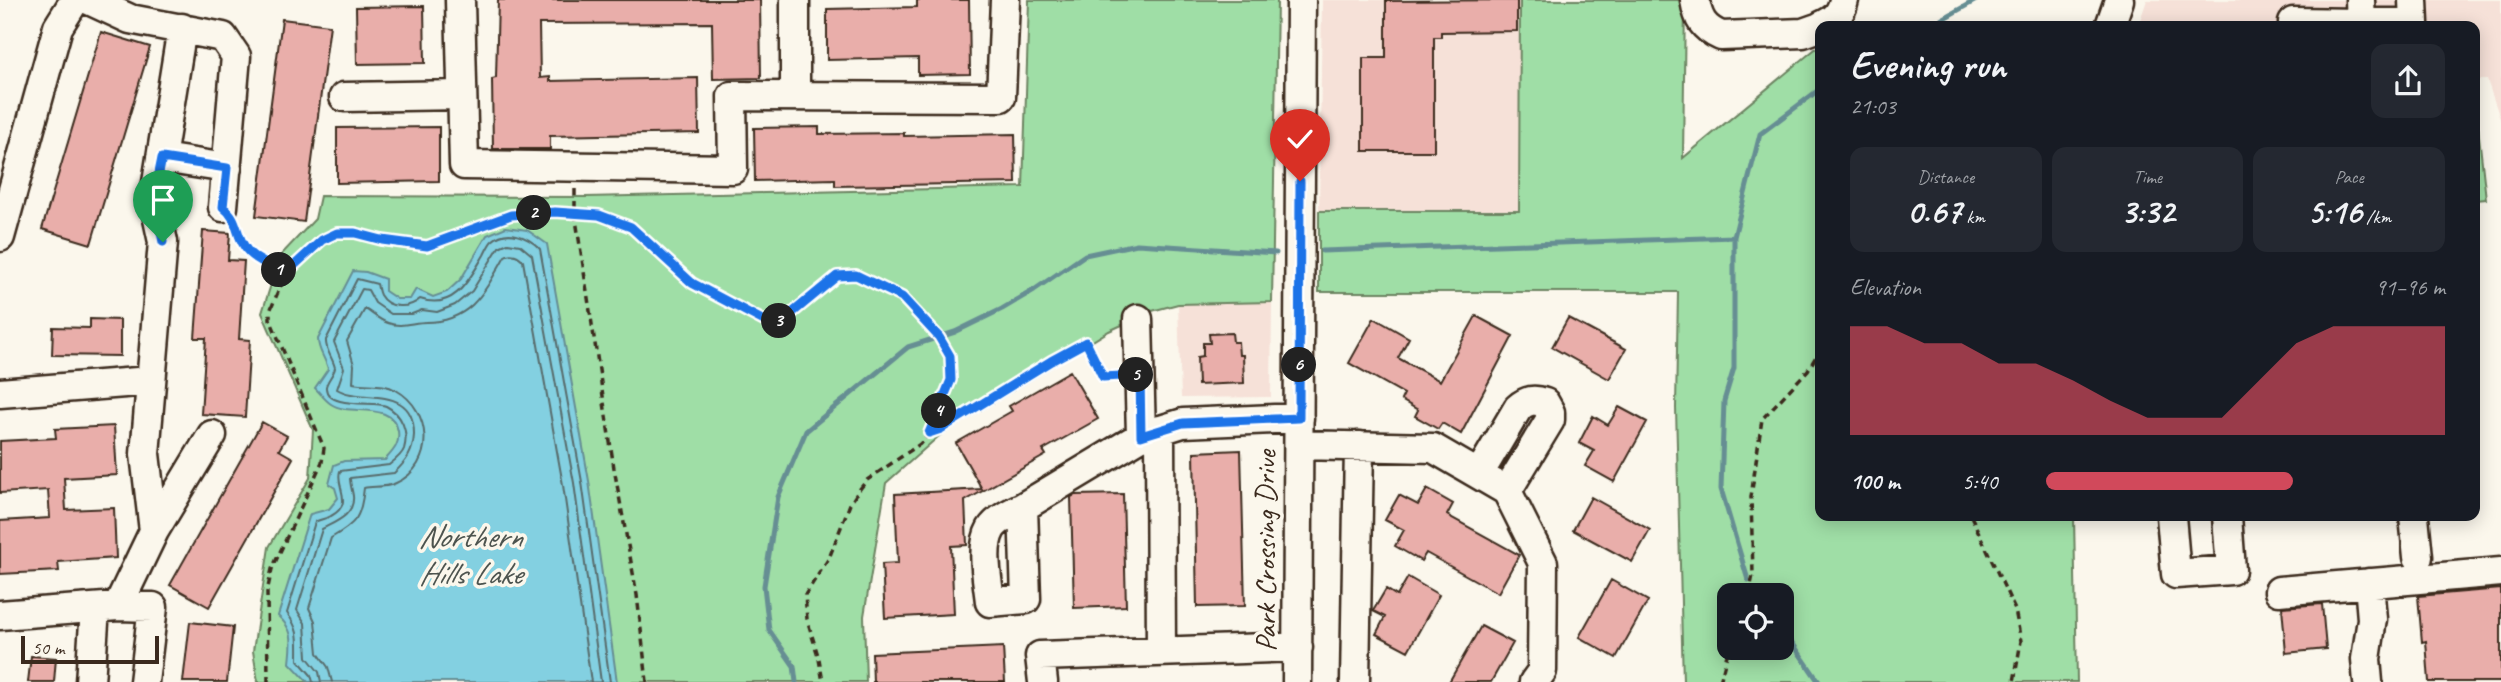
<!DOCTYPE html>
<meta charset="utf-8">
<style>
:root{--surface:#171b24;--page:#242831;--text:#f1f3f6;--muted:#9ea1a6;--accent:#d1495b}
body{margin:0;font-family:Caveat,sans-serif;background:var(--page);color:var(--text);height:100vh;display:flex;flex-direction:column;font-size:26px;white-space:nowrap}
*{box-sizing:border-box;margin:0}
p{font-size:23px;color:var(--muted)}
.icon{flex:none;width:38px;height:38px;fill:none;stroke:currentColor;stroke-width:2;stroke-linecap:round;stroke-linejoin:round}
.map{position:relative;flex:1;overflow:hidden}
.side{position:absolute;left:1815px;top:21px;width:665px;height:500px;display:flex;flex-direction:column;background:var(--surface);border-radius:14px;box-shadow:0 4px 18px #0003}
.side>*{flex:none}
.controls{position:absolute;left:1717px;top:583px;display:grid;gap:14px}
.controls a{display:grid;place-items:center;width:77px;height:77px;border-radius:14px;background:var(--surface);box-shadow:0 4px 18px #0003;font-size:35px}
.scale{position:absolute;left:21px;bottom:18px;width:138px;box-sizing:border-box;padding-left:7px;border:4px solid #3b2a1e;border-top:0;font-size:19px;line-height:24px;white-space:nowrap;color:#3b2a1e;-webkit-text-stroke:5px #fbf7ec;paint-order:stroke}
.pin{position:absolute;display:grid;place-items:center;width:60px;height:60px;color:#fff;margin:-72px -30px;border-radius:50% 50% 50% 0;rotate:-45deg;box-shadow:0 0 7px #0007}
.pin .icon{rotate:45deg}
.km{position:absolute;width:35px;height:35px;margin:-18px;border-radius:50%;background:#222;color:#fff;font-size:19px;line-height:35px;text-align:center}
.round{display:grid;place-items:center;flex:none;width:74px;height:74px;border-radius:14px;background:var(--page)}
.head{display:flex;align-items:center;justify-content:space-between;height:119px;padding:0 35px}
h1{font-size:38px;font-weight:800;line-height:52px}
.figures{display:grid;grid-template-columns:repeat(3,1fr);gap:10px;height:119px;padding:7px 35px}
.figures div{display:grid;align-content:center;border-radius:14px;background:var(--page);text-align:center}
.figures b{font-size:35px;font-weight:800}
.figures small{font-size:19px;font-weight:400}
.figures p{font-size:19px}
.chart{height:196px;padding:14px 35px}
.chart p{display:flex;justify-content:space-between}
.chart svg{width:100%;height:126px;margin-top:7px;fill:var(--accent);opacity:.7}
ul{padding:0 35px;list-style:none;font-size:23px}
li{display:grid;grid-template-columns:112px 84px 1fr;align-items:center;height:52px}
li i{height:18px;border-radius:9px;background:var(--accent)}
.map>svg:first-child{display:block}
.built{fill:#f6e1d8}
.green{fill:#9fdea6;stroke:#6d8462;stroke-width:2;fill-rule:evenodd}
.water{fill:#83d0e1;stroke:#668e93;stroke-width:2}
.lines{fill:none;stroke-linecap:round;stroke-linejoin:round}
.shore{stroke:#586c6c;stroke-width:2}
.stream{stroke:#668e93;stroke-width:5}
.building{fill:#e9aeaa;stroke:#3b2a1e;stroke-width:2}
.minor-casing{stroke:#3b2a1e;stroke-width:33}
.path{stroke:#3b2a1e;stroke-width:3.5;stroke-dasharray:7 5;stroke-linecap:butt}
.minor{stroke:#fbf7ec;stroke-width:28}
.route-casing{stroke:#fff;stroke-width:14}
.route{stroke:#1a73e8;stroke-width:9}
.labels{text-anchor:middle;stroke-width:7;stroke-linejoin:round;paint-order:stroke}
.street-label{font-size:30px;fill:#3b2a1e;stroke:#fbf7ec}
.water-label{font-size:32px;font-style:italic;fill:#4d544f;stroke:#fbf7ec}
</style>
<div class="map">
<svg width="2501" height="682" viewBox="0 0 2501 682">
<rect width="100%" height="100%" fill="#fbf7ec"/>
<filter id="ink" filterUnits="userSpaceOnUse"><feTurbulence type="fractalNoise" baseFrequency=".0143" numOctaves="2"/><feDisplacementMap in="SourceGraphic" scale="14" xChannelSelector="R" yChannelSelector="G"/><feConvolveMatrix kernelMatrix="1 2 1 2 8 2 1 2 1" color-interpolation-filters="sRGB"/></filter>
<g filter="url(#ink)">
<path class="built" d="M1322,0h198l-1,211h-200z
M2147,0h354v121l-14,-41h-12l-1,-54h-336z
M1272,302l-1,95 -90,1 -3,-94z"/>
<path class="green" d="M1029,0h248l-5,302 -94,2 -26,7 -43,20 -170,105 -53,47 -22,133 2,66h-608l-5,-31 16,-104 41,-69 3,-48 -51,-117 18,-57 35,-37 5,-23 266,1 437,-10z
M1520,0h165l-2,158 137,-113v471h254l3,166h-394l-7,-274 2,-116h-359v-81h200zM1729,595h53v53h-53z
M2475,99l11,100 -11,1h-1z"/>
<path class="water" d="M506,227l21,3 20,14 42,237 28,201h-309l-18,-19c2,-21 5,-32 -12,-47l32,-102 19,-5 9,-11 -3,-10 -6,-4 5,-19 10,-4 41,-1c9,-10 15,-16 13,-29 -6,-31 -48,-14 -67,-27 -6,-4 -11,-11 -16,-16l13,-19c-3,-12 -10,-18 -10,-30l35,-68 13,1 19,7v12l12,8h13l6,-10 17,8 14,-5 14,-13 26,-44z"/>
<g class="lines">
<path class="shore" d="M313,682l-2,-7 -13,-15c0,-22 2,-29 -11,-47l28,-91c5,-3 11,-3 16,-6 24,-13 4,-29 9,-45l49,-6c5,-4 13,-10 15,-16 5,-17 -2,-35 -18,-43 -11,-5 -59,3 -60,-18 -1,-5 8,-14 9,-20 -2,-10 -10,-18 -9,-28l31,-61 20,5c1,3 1,7 3,11 8,14 29,14 40,4 34,12 49,-19 64,-44 2,-4 5,-11 8,-14 15,-14 37,-4 48,8l42,233 28,200
M321,682l-2,-10 -12,-15 -2,-34 -8,-13 25,-81c13,-7 33,-14 31,-33 -1,-7 -3,-12 -3,-18l44,-5c13,-12 19,-21 20,-38 1,-52 -53,-31 -77,-46l7,-21 -10,-26 28,-53 6,1 7,13 16,11h21l10,-4 15,2 18,-7 17,-14 27,-44 9,-4 12,2 12,10 42,228 27,199
M332,682l-4,-15 -10,-14 -3,-32 -6,-13 22,-70c26,-15 30,-21 33,-50 10,-2 22,0 32,-5 40,-18 36,-73 0,-93 -13,-8 -29,-4 -43,-7l1,-18 -7,-24 18,-32c7,4 14,11 23,14 13,5 25,-1 38,-1 45,0 59,-31 79,-66 6,-4 14,-1 18,5l40,224 28,197"/>
<path class="stream" d="M1930,26l46,-26
M1322,251l412,-14
M1748,580l-27,-91 3,-88 10,-33v-131l26,-103 60,-45
M1756,591l3,4
M1782,628l37,54
M796,682l-2,-16 -25,-36 -5,-44 14,-89 28,-66 102,-84 47,-15 47,-23 32,-19 51,-35 52,-11 139,9"/>
</g>
<path class="building" d="M498,0h262l1,78 -48,1 -1,-56 -173,1 1,54 10,-1v4l148,-3 1,55 -149,3v13h-57l-1,-70 4,-1z
M917,0h52l1,74 -52,1v-17l-91,2v-51l90,-2z
M1517,0v31l-76,1v5h-7v114h-71v-93h23v-57z
M424,6l1,57 -68,1 -1,-57z
M282,19l48,6 -26,197 -48,-6z
M101,32l49,15 -59,197 -49,-15z
M439,127v54l-102,2v-55z
M819,127v7l85,-1v3l111,-2 1,49 -181,3v-7l-80,2 -1,-53z
M203,231l27,2 -2,27 16,1 -5,78 11,1 -5,77 -44,-3 5,-76h-11z
M1476,316l37,20 -52,98 -19,-11 -4,6 -23,-13 3,-6 -17,-10 3,-6 -55,-31 25,-45 35,20 -11,20 42,23z
M1568,318l58,31 -17,30 -57,-32z
M90,319l30,1v36l-68,-1 1,-28 37,1z
M1232,333l1,9h5l1,13h4l1,28 -46,2 -1,-28 6,-1v-13h7l-1,-9z
M1070,371l28,48 -55,31 3,5 -81,46 2,44 -16,1 3,68 -69,4 -3,-54 16,-1 -3,-69 87,-5 -26,-46 56,-32 -3,-5z
M1619,407l28,15 -33,60 -29,-16 9,-15 -15,-8 14,-27 15,9z
M262,422l25,14 -8,14 14,8 -84,149 -39,-22z
M114,426l3,49 -53,3 2,32 48,-2 2,50 -58,4 1,9 -59,3v-53l50,-3 -2,-28 -48,3v-52l56,-3 -1,-9z
M1241,450l4,156 -48,1 -3,-155z
M1427,489l26,15 -6,11 72,40 -21,38 -72,-40 -5,8 -26,-15 9,-16 -19,-10 14,-25 19,10z
M1123,494l3,112 -52,2 -3,-111 4,-2z
M1591,497l59,33 -18,32 -59,-32z
M1408,577l31,18 -31,56 -32,-17 9,-17 -12,-6 13,-22 11,7z
M1611,580l37,21 -32,57 -37,-21z
M2501,589v93h-72l-3,-41 -4,1 -4,-46z
M2322,604l4,45 -40,4 -4,-46z
M190,622l43,5 -6,55h-44z
M1481,626l32,17 -22,39h-42z
M1003,647l2,35h-132l-1,-29z
M31,656l25,2 -2,24h-26z"/>
<g class="lines">
<defs>
<path id="minor" d="M89,0l41,19 93,18 13,19 -13,151
M460,0l4,165 269,4 -1,-73 269,1 4,-97
M795,0v96
M1695,0c3,19 8,28 26,36l82,-3 17,-6
M2293,22l68,1 -1,-23
M2361,23h53l-1,-23
M1821,26c13,-6 20,-11 23,-26
M2110,26l9,-26
M344,97l118,-2
M162,158l65,10
M0,237l58,-210 17,-27
M1138,319l3,117
M0,393l150,-12
M1160,430l1,221
M1299,445l134,3 74,43 36,72 -1,108 -8,11
M1479,474l39,-66c9,-8 16,-9 27,-5l5,9v8l-43,71
M1023,507c-10,5 -26,12 -32,22 -11,19 -3,52 -1,73l36,-3 -3,-92 118,-71 42,-13 116,-5
M2171,516l5,58 55,-4 -4,-54
M2414,516l4,41
M154,531l-9,-77 18,-212 -8,-37 1,-16 26,-161
M2279,591l222,-19
M118,606l36,-75 58,-96
M0,615l118,-9 35,1 -9,75
M90,682l5,-74
M1043,682l-3,-26 258,-9
M1297,682l4,-682
M1355,682l4,-236
M2368,682l-2,-23 6,-40 -3,-36"/>
</defs>
<use href="#minor" class="minor-casing"/>
<path class="path" d="M575,189v24l39,255 23,127 10,87
M235,224c9,30 24,36 51,49
M930,433l11,-4 110,-68 35,-19 17,35 14,-2
M1971,516l44,94 6,31 -7,41
M1749,595l4,-20 -2,-78 11,-78 46,-49 12,-20v-8
M268,682l-1,-90 5,-23 50,-107 2,-14 -54,-129v-8l16,-38 36,-33 15,-7h18l27,7 45,6 84,-31 44,-3 44,3 32,12 61,56 72,38 13,1 9,-4 51,-42 19,-1 46,22 37,40 11,19 1,24 -22,53 -9,11 -53,36 -8,10 -9,14 -21,54 -24,37 2,24 12,40 4,23
M1720,682l9,-35"/>
<use href="#minor" class="minor"/>
</g>
</g>
<g class="lines" filter="url(#ink)">
<defs>
<path id="route" d="M163,242c-8,-37 -9,-47 -1,-84l65,10 -4,39c17,13 11,27 24,43 9,11 26,17 39,23l36,-33 15,-7h18l27,7 45,6 84,-31 44,-3 44,3 32,12 61,56 72,38 14,1 8,-4 51,-42 19,-1 46,22 37,40 11,19 1,24 -22,53 12,-4 110,-68 35,-19 17,35 37,-2 1,61 42,-13 116,-5 1,-237"/>
</defs>
<use href="#route" class="route-casing"/>
<use href="#route" class="route"/>
</g>
<g class="labels">
<g class="street-label">
<text transform="translate(1265 551) rotate(-90)" y="10">Park Crossing Drive</text>
</g>
<g class="water-label">
<text x="470" y="547">Northern<tspan x="470" dy="37">Hills Lake</tspan></text>
</g>
</g>
</svg>
<div class="controls">
<a><svg class="icon" aria-label="locate" viewBox="0 0 24 24"><circle cx="12" cy="12" r="6"/><path d="M12 2v4M12 18v4M2 12h4M18 12h4"/></svg></a>
</div>
<div class="scale">50 m</div>
<div class="pin" style="left:163px;top:242px;background:#1e9e55"><svg class="icon" aria-label="arrive" viewBox="0 0 24 24"><path d="M6 21V4h12l-3 4 3 4H6"/></svg></div>
<div class="pin" style="left:1300px;top:181px;background:#d93025"><svg class="icon" aria-label="check" viewBox="0 0 24 24"><path d="M5 12l5 5 9-10"/></svg></div>
<b class="km" style="left:279px;top:270px">1</b>
<b class="km" style="left:534px;top:213px">2</b>
<b class="km" style="left:779px;top:321px">3</b>
<b class="km" style="left:939px;top:411px">4</b>
<b class="km" style="left:1136px;top:375px">5</b>
<b class="km" style="left:1299px;top:365px">6</b>
<section class="side">
<div class="head"><div><h1>Evening run</h1><p>21:03</p></div><a class="round"><svg class="icon" aria-label="share" viewBox="0 0 24 24"><path d="M12 15V3M7 8l5-5 5 5M5 13v7h14v-7"/></svg></a></div>
<div class="figures">
<div><p>Distance</p><b>0.67<small> km</small></b></div>
<div><p>Time</p><b>3:32</b></div>
<div><p>Pace</p><b>5:16<small> /km</small></b></div>
</div>
<div class="chart"><p><span>Elevation</span>91–96 m</p>
<svg viewBox="0 0 160 44" preserveAspectRatio="none"><path d="M0 44V6L10 6L20 12L30 12L40 19L50 19L60 25L70 32L80 38L90 38L100 38L110 25L120 12L130 6L140 6L150 6L160 6V44z"/></svg>
</div>
<ul>
<li><b>100 m</b>5:40<i style="width:62%"></i></li>
</ul>
</section>
</div>
